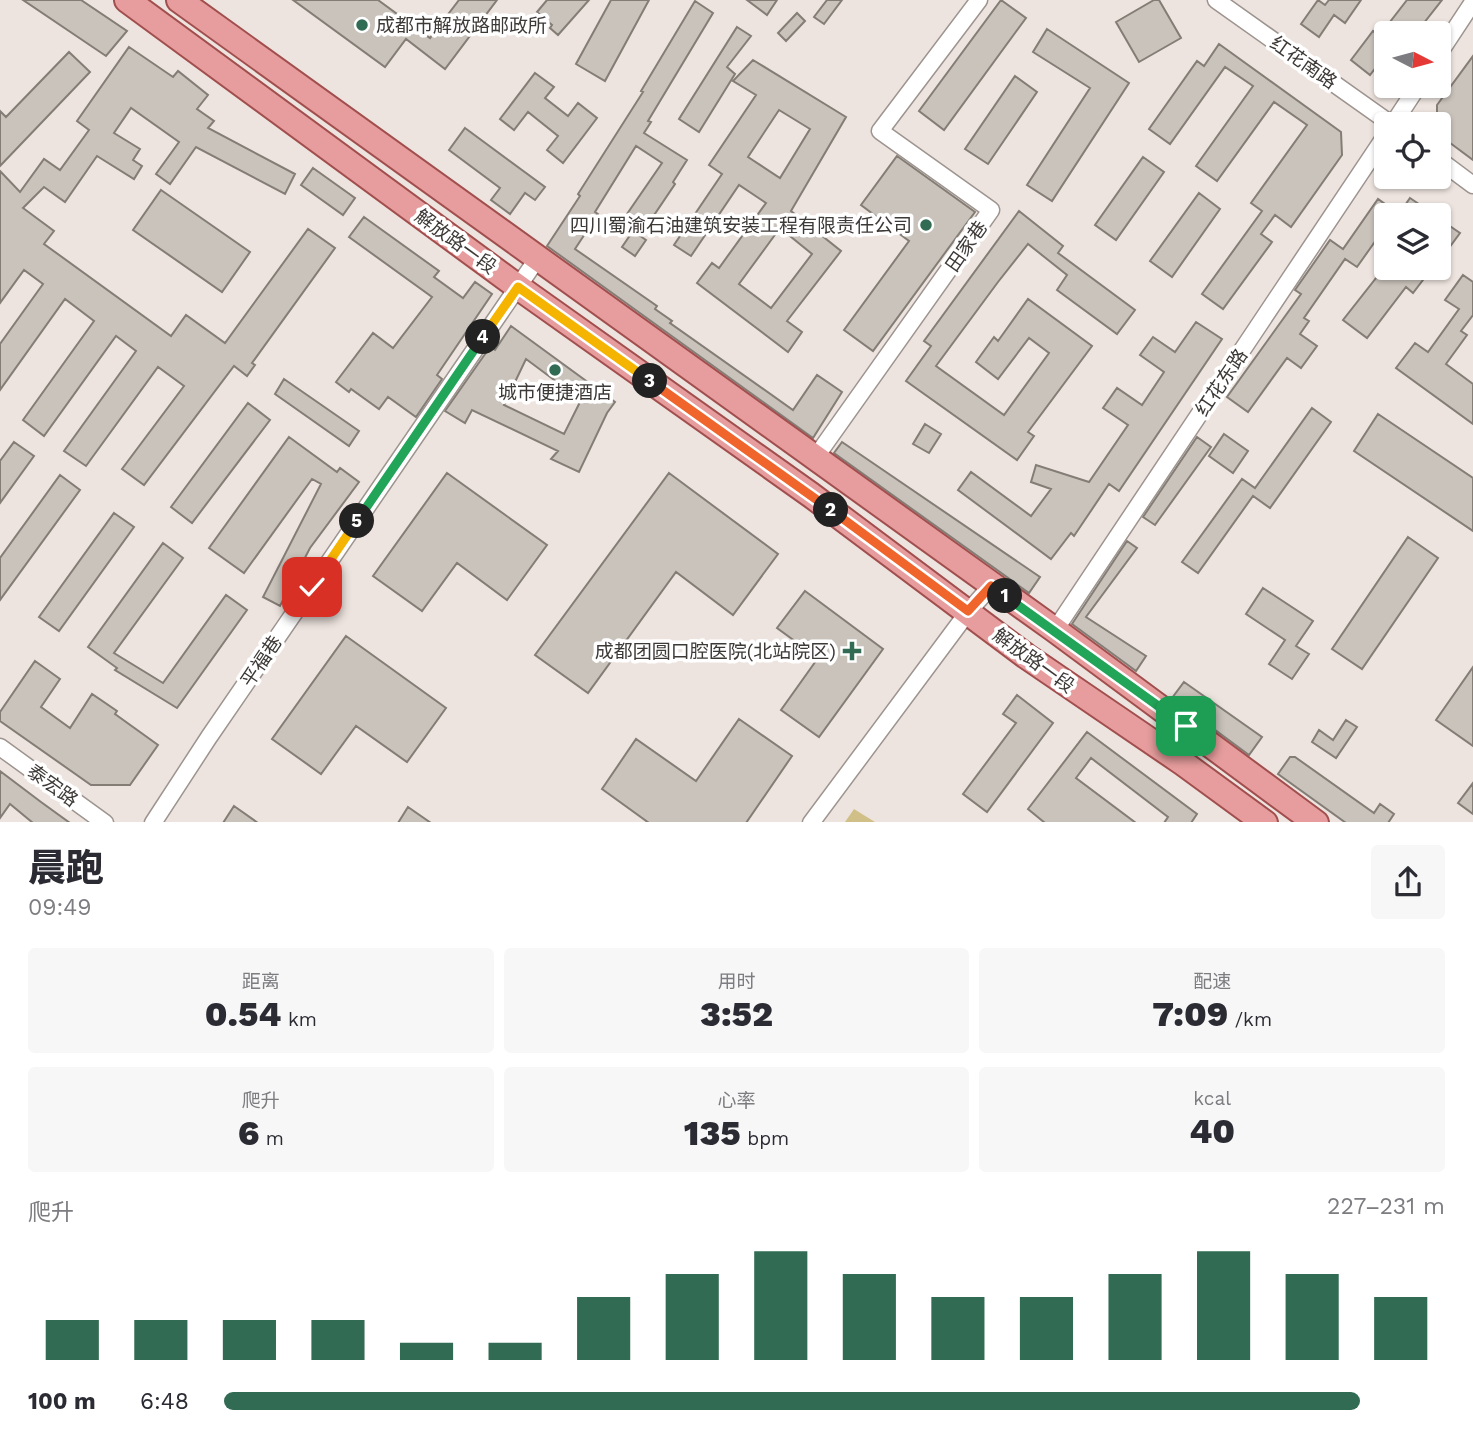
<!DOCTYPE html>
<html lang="zh">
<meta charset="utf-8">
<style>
:root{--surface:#fff;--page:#f7f7f7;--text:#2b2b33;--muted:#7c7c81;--accent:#316b53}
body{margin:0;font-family:"Work Sans","Noto Sans SC",sans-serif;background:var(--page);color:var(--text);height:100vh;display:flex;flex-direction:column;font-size:26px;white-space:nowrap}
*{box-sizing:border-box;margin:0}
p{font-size:23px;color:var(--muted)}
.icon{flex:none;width:38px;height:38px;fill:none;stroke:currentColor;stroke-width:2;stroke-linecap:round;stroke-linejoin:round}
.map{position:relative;height:822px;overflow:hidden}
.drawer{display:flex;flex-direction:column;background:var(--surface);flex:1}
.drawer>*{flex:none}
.needle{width:46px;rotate:96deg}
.buttons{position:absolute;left:1374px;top:21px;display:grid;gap:14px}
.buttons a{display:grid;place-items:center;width:77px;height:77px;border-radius:7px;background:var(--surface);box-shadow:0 2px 5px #0004;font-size:35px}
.pin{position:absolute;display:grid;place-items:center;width:60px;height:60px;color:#fff;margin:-30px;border-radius:14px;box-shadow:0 4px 10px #0006}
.km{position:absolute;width:35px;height:35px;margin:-18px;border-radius:50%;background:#222;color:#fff;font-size:19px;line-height:35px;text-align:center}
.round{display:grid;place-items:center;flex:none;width:74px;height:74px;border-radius:7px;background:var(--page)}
.overview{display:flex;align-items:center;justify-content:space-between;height:119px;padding:0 28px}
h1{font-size:38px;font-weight:800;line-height:52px}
.figures{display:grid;grid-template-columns:repeat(3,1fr);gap:10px;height:119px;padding:7px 28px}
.figures div{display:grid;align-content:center;border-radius:7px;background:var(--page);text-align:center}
.figures b{font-size:35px;font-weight:800}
.figures small{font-size:19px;font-weight:400}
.figures p{font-size:19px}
.chart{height:196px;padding:14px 28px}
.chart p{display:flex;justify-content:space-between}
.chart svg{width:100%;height:126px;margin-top:7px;stroke:var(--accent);stroke-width:6}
ul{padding:0 28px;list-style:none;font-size:23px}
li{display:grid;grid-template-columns:112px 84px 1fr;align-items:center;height:52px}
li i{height:18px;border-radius:9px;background:var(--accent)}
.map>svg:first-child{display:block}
.green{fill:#d0c088}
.building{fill:#c9c3bb;stroke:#837d76;stroke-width:2;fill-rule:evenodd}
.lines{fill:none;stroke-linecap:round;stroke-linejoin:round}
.street-casing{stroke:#9d948f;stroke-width:19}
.primary-casing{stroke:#a14f4e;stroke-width:28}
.street{stroke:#fff;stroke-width:16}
.primary{stroke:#e79d9d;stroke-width:24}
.split-1-casing{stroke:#fff;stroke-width:14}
.split-2-casing{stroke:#fff;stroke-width:14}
.split-3-casing{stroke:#fff;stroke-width:14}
.split-4-casing{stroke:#fff;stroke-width:14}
.split-5-casing{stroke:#fff;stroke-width:14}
.split-6-casing{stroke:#fff;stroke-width:14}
.split-1{stroke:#22a559;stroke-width:9}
.split-2{stroke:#f0652b;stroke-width:9}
.split-3{stroke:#f0652b;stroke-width:9}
.split-4{stroke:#f5b400;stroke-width:9}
.split-5{stroke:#22a559;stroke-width:9}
.split-6{stroke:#f5b400;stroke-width:9}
.poi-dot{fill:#316b53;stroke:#fff;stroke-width:2.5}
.labels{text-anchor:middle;stroke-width:7;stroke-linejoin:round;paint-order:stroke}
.poi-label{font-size:19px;fill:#3d3937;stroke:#fff;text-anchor:end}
.street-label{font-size:19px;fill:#3d3937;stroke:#fff}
</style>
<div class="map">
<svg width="1473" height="823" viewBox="0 0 1473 823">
<rect width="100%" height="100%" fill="#eee4df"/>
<path class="green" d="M854,809l21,13h-30z"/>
<path class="building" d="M23,0h58l46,31 -21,25z
M293,0h85l52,38 29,-38h38l-52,69 -39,-30 -21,28z
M547,0h42l-31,35 -8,-7 2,-3 -15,-13z
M611,0h38l-44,81 -29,-17z
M747,0h30l-10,15z
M827,0h15l-18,24 -10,-7z
M1001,0l25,18 -82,112 -25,-19z
M1154,0h5l22,38 -42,24 -23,-40z
M1318,0l7,5 4,-5h32l-16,23 -11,-8 -15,22 -18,-13z
M1407,0h35l-26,33h-30v21l-16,21 -19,-15 22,-29 6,5z
M695,1l18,12 -65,108 3,1 -7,11 43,27 -14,22 2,2 -29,43 -19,-13 35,-51 -26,-17 -41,66 3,2 -23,35 82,57 -2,3 17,12 -2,2 123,87 24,-35 25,17 -29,46 -266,-192 33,-50 -2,-2 65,-102 -2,-1z
M797,13l8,8 -19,20 -8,-8z
M737,27l14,9 -24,31 8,7 -36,58 -20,-13z
M1047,29l82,54 -77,118 -25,-16 63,-97 -57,-36z
M1219,44l122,88 1,23 -51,72 -16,-12 -14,19 11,8 -49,67 -21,-15 60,-83 -11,-8 56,-78 -33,-23 -57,79 -21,-15 57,-80 -28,-19 -55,77 -21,-15 48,-68 7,5z
M129,47l44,30 5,-6 30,24 -11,14 17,12 -6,7 87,46 -10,20 -89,-47 -26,37 -14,-10 23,-32 -48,-34 -17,25 26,16 -7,11 9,6 -8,13 -37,-23 -32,46 -21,-15 -21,21 31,23 -10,13 127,92 15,-21 39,28 83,-114 27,19 -83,115 3,2 -8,11 -13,-10 -90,119 -22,-16 62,-83 -26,-19 -72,99 -22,-15 72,-100 -20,-15 -72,100 -21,-16 71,-99 -29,-22 -65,91v-46l43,-60 -19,-14 -24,33v-132l20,21 24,-33 16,11 29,-40 -12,-9z
M69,52l21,20 -90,94v-55l6,6z
M1473,56v104l-35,-26 -1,-10v-19z
M753,60l93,57 -55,94 50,40 -54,70 15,11 -14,20 -91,-69 15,-20 7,5 47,-65 -27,-18 -48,71 -17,-11 48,-71 -13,-9 47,-70 -23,-14zM779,110l31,19 -30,49 -32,-21zM780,228l32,26 -41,54 -32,-24z
M535,73l19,14 -9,11 23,18 10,-13 19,15 -34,45 -16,-13 11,-14 -30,-24 -14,18 -14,-11z
M1015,76l22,16 -49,72 -23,-15z
M465,128l80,59 -10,13 -10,-7 -15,21 -19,-14 9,-12 -51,-38z
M897,156l78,56 -102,139 -29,-21 65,-89 -48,-36z
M1143,157l21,15 -48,68 -21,-15z
M313,168l42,30 -12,17 -42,-30z
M161,190l89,62 -28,40 -89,-62z
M1199,193l21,16 -48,68 -22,-16z
M1410,198l25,17h-49v11l-29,41 -12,-8 -41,59 5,3 -9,13 17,12 -16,22 -14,-10 -39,54 -21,-15 74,-103 -6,-4 35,-50 13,9 35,-50 21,15z
M1019,211l44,35 -5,7 77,57 -18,24 -60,-44 10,-15 -39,-31 -30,38 -62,84 68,49 45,-62 -20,-15 -31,41 -22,-17 18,-25 4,4 30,-42 64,47 -64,86 6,4 -17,24 -111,-79 25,-35 -7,-5z
M364,217l75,54 -5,6 29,21 12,-16 17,12 -55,81 5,4 -26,38 -28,-20 -9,12 -28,-20 -2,3 -13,-10 37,-49 20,15 39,-51 -83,-60z
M1438,218l22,15 -22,30z
M633,231l13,9 -11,16 -13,-9z
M1384,268l8,6 4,-6h36l-19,25 -7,-6 -39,51 -24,-18z
M1463,275l10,7v33l-12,16 6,4 -21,29 27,20v40l-77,-56 19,-25 13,9 31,-43 -14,-9z
M1196,322l26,17 -103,152 -10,-7 -35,52 -3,-3 -20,26 -93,-69 13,-18 60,44 20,-27 -20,-7 5,-17 53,17 39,-57 -25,-17 14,-20 25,17 22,-33 -24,-17 13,-18 22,15z
M511,326l104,76 -8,11 -28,59 -28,-13 7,-8 -86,-41 -7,13 -20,-12 45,-64 5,3zM526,359l55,41 -17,34 -60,-29z
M284,379l75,52 -10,15 -74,-52z
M248,403l22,17 -78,103 -21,-16z
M1312,408l19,14 -61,86 -17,-12 -55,77 -16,-11 60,-83 13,9z
M1378,414l95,64v53l-119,-80z
M925,424l16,10 -12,19 -16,-9z
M1224,434l24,17 -15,22 -24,-17z
M289,437l48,35 3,-4 19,14 -49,66 -30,58 -17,-9 58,-113 -9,-5 -68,94 -35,-25z
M1197,437l14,10 -56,78 -12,-8z
M14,442l20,14 -34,47v-42z
M842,442l198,135 -11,16 -195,-140z
M447,473l100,72 -40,55 -50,-37 -35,48 -49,-35z
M669,473l109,81 -45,61 -57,-43 -88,121 -53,-38z
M60,475l20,15 -80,110v-42z
M114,513l20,14 -75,104 -20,-14z
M1408,537l30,21 -76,111 -30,-20z
M1127,541l10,7 -51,69 60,39 -10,15 -64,-47z
M163,543l20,15 -69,95 49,30 63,-88 21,15 -70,98 -62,-38 2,-2 -29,-21z
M1263,588l50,33 -17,25 13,8 -17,25 -23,-15 16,-24 -39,-26z
M805,591l78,58 -64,88 -38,-27 37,-52 -41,-30z
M346,636l100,72 -39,54 -51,-36 -35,48 -49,-35z
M35,661l25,18 -19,28 29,21 22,-34 25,17 -2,3 43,31 -28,40h-39l-91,-64v-9z
M1473,667v79l-37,-26z
M1184,682l78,55 -13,18 -77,-57z
M1017,695l36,28 -66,89 -24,-18 53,-71 -13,-9z
M739,719l53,37 -46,67h-97l-47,-34 34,-50 60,42z
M1346,720l11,7 -21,31 -24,-16 7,-12 14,10z
M1087,732l110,82 -6,9h-27l4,-6 -77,-59 -15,20 60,45h-91l-17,-14z
M1290,757h5l79,56 6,-9 14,10 -6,9h-42l-68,-49z
M0,771l41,31 29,21h-37l-23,-19 -10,14z
M1473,783v31l-15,-11z
M234,806l24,17h-35z
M408,807l23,16h-33z"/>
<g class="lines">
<defs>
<path id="street" d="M1216,0l175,124
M1438,55l35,-53
M1393,124l25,-38
M1438,159l35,26
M815,458l176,-248 -111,-79 99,-131
M1055,630l331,-495
M0,747l105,76
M153,823l56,-86 328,-478
M811,823l157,-211 23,-26"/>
<path id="primary" d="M127,0l391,287 293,208 215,161 157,107 82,60
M179,0l876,630 261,193"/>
</defs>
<use href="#street" class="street-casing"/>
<use href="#primary" class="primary-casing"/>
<use href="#street" class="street"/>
<use href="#primary" class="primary"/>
</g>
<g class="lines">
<defs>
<path id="split-1" d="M1005,596l181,130"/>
<path id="split-2" d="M831,510l137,101 23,-25 14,10"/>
<path id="split-3" d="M650,381l181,129"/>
<path id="split-4" d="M483,337l35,-50 132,94"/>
<path id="split-5" d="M357,521l126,-184"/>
<path id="split-6" d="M312,587l45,-66"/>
</defs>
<use href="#split-1" class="split-1-casing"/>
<use href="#split-2" class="split-2-casing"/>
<use href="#split-3" class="split-3-casing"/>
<use href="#split-4" class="split-4-casing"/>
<use href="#split-5" class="split-5-casing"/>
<use href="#split-6" class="split-6-casing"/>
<use href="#split-1" class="split-1"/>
<use href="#split-2" class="split-2"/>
<use href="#split-3" class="split-3"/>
<use href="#split-4" class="split-4"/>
<use href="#split-5" class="split-5"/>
<use href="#split-6" class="split-6"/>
</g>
<g class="poi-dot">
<circle cx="362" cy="25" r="7"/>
<circle cx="926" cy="225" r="7"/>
<circle cx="555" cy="370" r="7"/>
<path d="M848.5 640.5h7v7h7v7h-7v7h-7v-7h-7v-7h7z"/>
</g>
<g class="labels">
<g class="poi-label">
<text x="376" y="32" text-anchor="start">成都市解放路邮政所</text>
<text x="912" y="232">四川蜀渝石油建筑安装工程有限责任公司</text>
<text x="555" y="399" text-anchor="middle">城市便捷酒店</text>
<text x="836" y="658">成都团圆口腔医院(北站院区)</text>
</g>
<g class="street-label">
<text transform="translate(1304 62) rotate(35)" y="7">红花南路</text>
<text transform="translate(456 241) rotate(36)" y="7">解放路一段</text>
<text transform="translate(966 246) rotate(-55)" y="7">田家巷</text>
<text transform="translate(1221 382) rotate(-56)" y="7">红花东路</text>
<text transform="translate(1034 660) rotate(36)" y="7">解放路一段</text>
<text transform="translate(261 661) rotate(-56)" y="7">平福巷</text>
<text transform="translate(53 785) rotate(36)" y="7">泰宏路</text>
</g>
</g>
</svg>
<div class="buttons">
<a><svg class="needle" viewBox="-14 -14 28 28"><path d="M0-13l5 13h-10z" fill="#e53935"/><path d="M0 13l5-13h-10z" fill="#7c7c81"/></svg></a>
<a><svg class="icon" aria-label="locate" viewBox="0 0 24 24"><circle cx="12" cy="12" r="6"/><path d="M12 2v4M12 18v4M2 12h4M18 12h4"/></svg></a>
<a><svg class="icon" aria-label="layers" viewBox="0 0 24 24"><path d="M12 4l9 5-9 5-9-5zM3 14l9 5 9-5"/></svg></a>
</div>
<div class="pin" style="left:1186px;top:726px;background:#1e9e55"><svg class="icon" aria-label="arrive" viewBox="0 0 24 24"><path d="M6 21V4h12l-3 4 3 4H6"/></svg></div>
<div class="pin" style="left:312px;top:587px;background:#d93025"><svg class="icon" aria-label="check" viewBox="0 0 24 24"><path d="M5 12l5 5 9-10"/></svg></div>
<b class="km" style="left:1005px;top:596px">1</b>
<b class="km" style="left:831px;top:510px">2</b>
<b class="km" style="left:650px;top:381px">3</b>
<b class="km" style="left:483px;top:337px">4</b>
<b class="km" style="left:357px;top:521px">5</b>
</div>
<section class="drawer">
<div class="overview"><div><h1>晨跑</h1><p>09:49</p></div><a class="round"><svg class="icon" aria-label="share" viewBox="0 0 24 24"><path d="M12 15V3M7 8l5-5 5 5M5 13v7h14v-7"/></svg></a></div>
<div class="figures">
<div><p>距离</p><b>0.54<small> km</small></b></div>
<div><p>用时</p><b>3:52</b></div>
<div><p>配速</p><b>7:09<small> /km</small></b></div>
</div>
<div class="figures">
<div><p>爬升</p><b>6<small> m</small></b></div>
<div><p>心率</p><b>135<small> bpm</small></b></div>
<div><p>kcal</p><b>40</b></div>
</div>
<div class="chart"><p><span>爬升</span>227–231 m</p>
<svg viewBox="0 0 160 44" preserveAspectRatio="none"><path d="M5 44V30M15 44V30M25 44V30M35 44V30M45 44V38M55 44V38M65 44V22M75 44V14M85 44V6M95 44V14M105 44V22M115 44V22M125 44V14M135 44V6M145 44V14M155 44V22"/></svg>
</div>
<ul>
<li><b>100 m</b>6:48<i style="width:93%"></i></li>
</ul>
</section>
